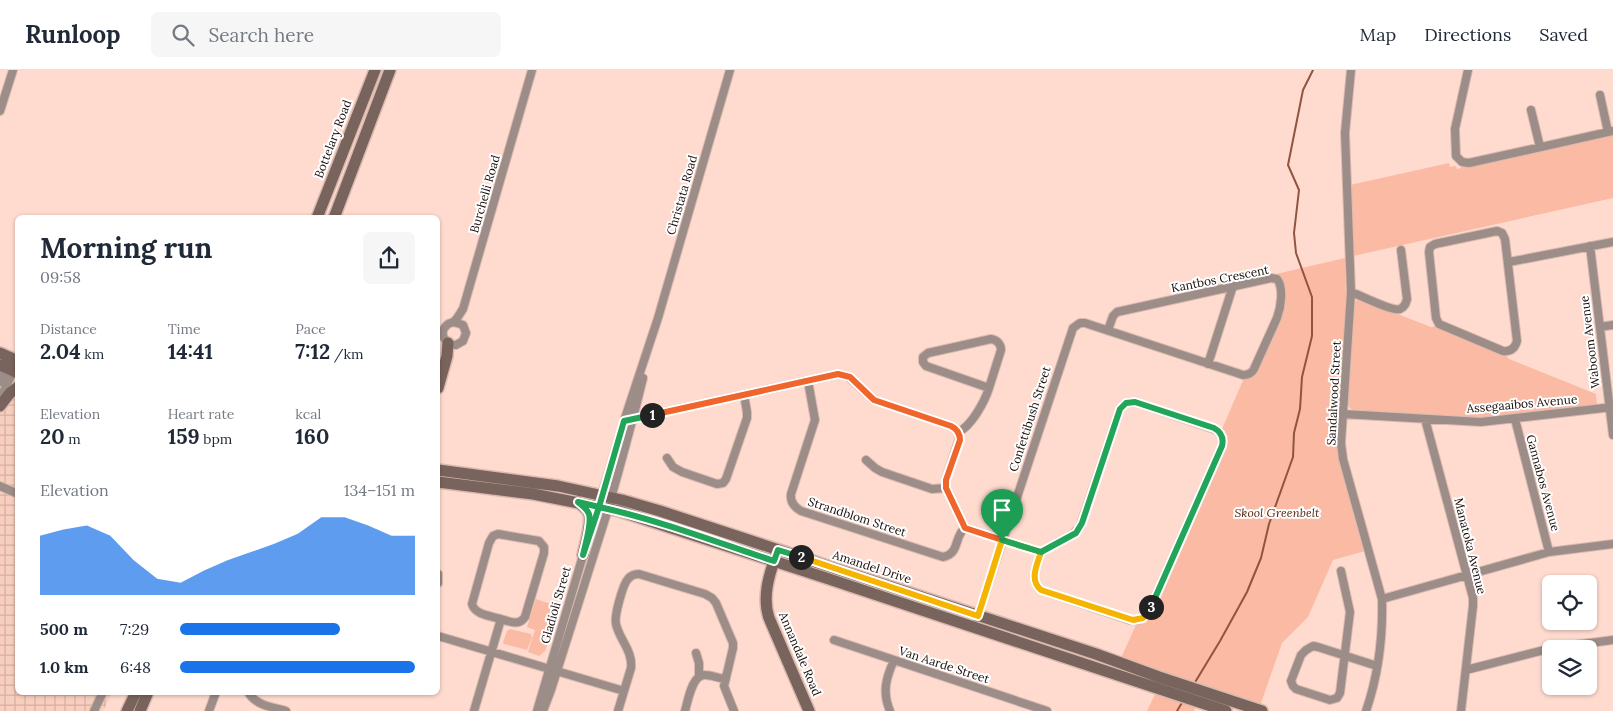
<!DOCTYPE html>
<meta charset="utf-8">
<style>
:root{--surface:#fff;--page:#f6f6f7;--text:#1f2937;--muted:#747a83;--line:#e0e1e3;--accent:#1a73e8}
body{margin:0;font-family:Lora,serif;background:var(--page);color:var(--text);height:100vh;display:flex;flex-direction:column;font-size:19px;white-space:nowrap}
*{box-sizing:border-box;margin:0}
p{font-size:16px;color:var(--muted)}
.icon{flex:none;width:28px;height:28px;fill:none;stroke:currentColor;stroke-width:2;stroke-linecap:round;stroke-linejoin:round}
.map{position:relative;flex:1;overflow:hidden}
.drawer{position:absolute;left:15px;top:145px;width:425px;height:480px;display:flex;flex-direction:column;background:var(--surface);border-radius:8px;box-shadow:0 1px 4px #0004}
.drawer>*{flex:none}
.controls{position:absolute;left:1542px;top:505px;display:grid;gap:10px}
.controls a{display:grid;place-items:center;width:55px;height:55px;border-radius:8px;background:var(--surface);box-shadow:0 1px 4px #0004;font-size:25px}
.pin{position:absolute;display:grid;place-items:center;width:42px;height:42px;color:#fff;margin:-51px -21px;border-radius:50% 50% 50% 0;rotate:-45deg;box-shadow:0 0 5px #0007}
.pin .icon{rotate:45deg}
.km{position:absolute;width:25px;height:25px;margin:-12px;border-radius:50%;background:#222;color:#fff;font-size:14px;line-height:25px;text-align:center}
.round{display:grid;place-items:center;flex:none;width:52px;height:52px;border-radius:8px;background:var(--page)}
.head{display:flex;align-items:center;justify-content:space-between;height:85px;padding:0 25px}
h1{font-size:28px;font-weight:700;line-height:38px}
.metrics{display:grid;grid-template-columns:repeat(3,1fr);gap:8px;height:85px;padding:5px 25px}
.metrics div{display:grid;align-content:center}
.metrics b{font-size:21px;font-weight:700}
.metrics small{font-size:14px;font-weight:400}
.metrics p{font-size:14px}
.chart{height:140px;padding:10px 25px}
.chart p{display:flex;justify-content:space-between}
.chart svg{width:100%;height:90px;margin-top:5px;fill:var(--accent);opacity:.7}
ul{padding:0 25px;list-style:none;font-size:16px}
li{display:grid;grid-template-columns:80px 60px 1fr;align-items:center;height:38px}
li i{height:12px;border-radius:6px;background:var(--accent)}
header{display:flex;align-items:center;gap:30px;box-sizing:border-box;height:70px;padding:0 25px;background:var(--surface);border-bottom:1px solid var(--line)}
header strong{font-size:24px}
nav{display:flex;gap:28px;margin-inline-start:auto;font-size:18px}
.search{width:350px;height:45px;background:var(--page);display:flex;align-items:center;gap:12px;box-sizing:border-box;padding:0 18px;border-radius:8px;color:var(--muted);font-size:19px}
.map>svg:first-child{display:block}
.industrial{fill:url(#industrial-grid)}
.green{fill:#fabaa4}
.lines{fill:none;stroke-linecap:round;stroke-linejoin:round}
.stream{stroke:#8f5541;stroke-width:2}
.street-casing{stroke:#dabaaf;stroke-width:10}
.secondary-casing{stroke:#dabaaf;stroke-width:14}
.street{stroke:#9c8d88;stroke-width:8}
.secondary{stroke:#79645d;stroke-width:11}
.split-1-casing{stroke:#fff;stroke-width:10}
.split-2-casing{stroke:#fff;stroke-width:10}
.split-3-casing{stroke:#fff;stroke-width:10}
.split-4-casing{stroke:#fff;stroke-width:10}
.split-1{stroke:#f0652b;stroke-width:6}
.split-2{stroke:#22a559;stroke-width:6}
.split-3{stroke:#f5b400;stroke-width:6}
.split-4{stroke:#22a559;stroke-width:6}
.labels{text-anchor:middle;stroke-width:4;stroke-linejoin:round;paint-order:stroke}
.street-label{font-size:12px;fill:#190d09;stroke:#fff}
.park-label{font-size:12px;font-style:italic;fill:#572411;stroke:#fff}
</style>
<header>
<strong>Runloop</strong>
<div class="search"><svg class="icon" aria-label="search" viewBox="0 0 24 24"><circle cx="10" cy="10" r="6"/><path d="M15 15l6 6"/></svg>Search here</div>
<nav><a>Map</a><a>Directions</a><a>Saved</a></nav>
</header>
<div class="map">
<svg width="1613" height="641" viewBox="0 0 1613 641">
<defs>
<pattern id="industrial-grid" width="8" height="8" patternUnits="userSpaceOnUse" patternTransform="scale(1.25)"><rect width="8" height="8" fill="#f8cebf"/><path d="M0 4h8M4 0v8" fill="none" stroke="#d4b0a3"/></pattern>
</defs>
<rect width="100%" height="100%" fill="#ffdbcf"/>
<path class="industrial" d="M0,306l17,8 1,308 94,1 -9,18h-103z"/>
<path class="green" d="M1613,64v64l-260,58 -3,-71 99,-22 1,4 6,-1 1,3 4,-1v-3z
M1345,188l1,41 -8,147 3,19 24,86 -32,9 -25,57 -26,26 -22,63 -140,-46 16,-35 11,-5 6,-7 73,-165 1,-11 -5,-8 22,-51 6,-1c14,-29 40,-65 33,-98l-7,-5z
M1359,229l72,28 6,-1 68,28 4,5 87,35 1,11 -108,13 -16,1 -120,-9 -4,-3 -2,-6 7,-97 2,-3z
M536,529l24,8 -15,44 -6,5 -11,-4 7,-22 -8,-3z
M510,559l21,5 1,4 -5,12 -23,-6 -1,-2 4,-11z
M1160,614l39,12 -5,15h-47z"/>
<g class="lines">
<path class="stream" d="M1194,614l26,-43 27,-49 14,-34 8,-34 24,-67 1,-24 6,-24 2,-32 10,-41v-39l-16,-44 -2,-20 5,-43 -11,-25 15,-75 10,-20
M1177,641l6,-10"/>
<defs>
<path id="street" d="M1351,0l-6,63 6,159 -10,151 2,16 39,140c1,37 -4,77 -16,112
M1468,0l-13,59 1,27 6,6 7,1 144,-32
M1600,25l8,37
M1531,40l9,37
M0,41l13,-41
M1497,161l5,2 3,6 12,102c-2,7 -6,11 -14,10l-64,-27 -3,-6 -7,-66 1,-5 5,-3z
M1590,176l23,189
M1509,192l104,-20
M1351,222c9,3 41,20 49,17 5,-2 6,-6 7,-10l-6,-49
M454,252l9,3 3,8 -3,8 -7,4c-10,0 -18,-11 -10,-19 5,-5 2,-1 7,-4 4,-2 7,-9 10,-13l69,-239
M1600,257l13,-2
M1208,294l25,-78
M808,311l7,39 -24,74c-1,8 3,13 10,17l142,46c17,-3 11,-21 22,-29
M0,312l8,-19
M0,329l15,-32
M1343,344l138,8 132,-15
M1425,349l48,179v8l-12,105
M1515,349l34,133
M624,351l214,-47 11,3 25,23 77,26c6,3 9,7 8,14l-13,39v9l19,40 76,24 32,-18 7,-7 40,-118 6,-6 9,-1 79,27c7,3 10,9 8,17l-73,165c-4,7 -11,10 -19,9l-89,-30c-12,-10 -4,-25 0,-38
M958,362c13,-5 27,-31 31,-44l-63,-22 -3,-4v-5l5,-4 63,-14c6,1 10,5 10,11l-12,38
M667,388l6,9 9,5 35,12 6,-1 3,-4 21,-61v-6l-3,-17
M866,390l9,8 7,4 50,17 14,-1
M0,416l18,8
M592,457l32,-106 34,-103 72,-248
M1341,501l9,41 -10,81 -3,5 -7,2 -34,-11 -3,-3 -2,-5 10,-26 5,-5 7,-4 5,1 59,19
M438,504v9
M1382,529l167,-47 64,-8
M977,548l96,-290 7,-5h5l158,52c5,0 9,-2 11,-6l23,-51c4,-11 7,-30 0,-39l-6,-1 -154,34 -4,4 -5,14
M438,566l186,55
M834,570l213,71
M696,583l3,10v13
M1466,600l86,-22 61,-8
M248,622c8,14 25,15 38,19
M94,641l9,-19
M209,641l7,-19
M474,641l27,-92c-10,-3 -26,-4 -29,-15l17,-61 4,-7 5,-2 41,7 5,6v6l-19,64c-6,9 -14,5 -24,2
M537,641l47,-159
M543,641l8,-21 55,-174c13,-46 26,-92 37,-138
M618,641l13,-43c2,-17 -12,-29 -15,-44 -2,-8 7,-40 12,-45 3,-4 7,-5 11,-5l66,20 7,4 4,5 17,40v5l-9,38 10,25
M685,641c3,-10 7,-37 20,-36 6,0 13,3 20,4
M890,641c-8,-19 -4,-33 4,-51"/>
<path id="secondary" d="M317,148l58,-148
M334,148l56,-148
M0,283l18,8
M0,295l18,8
M438,318l9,-32 1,-13
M0,336l10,-13 8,-6
M438,400l120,16 64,14 38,11 436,143 63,23 103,34
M438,412l95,12 86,17 204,66 403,134
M578,432c4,4 10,7 11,12 3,10 -4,31 -6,41
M776,485c-7,20 -14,42 -7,63l40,93
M127,641l9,-19
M140,641l8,-19"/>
</defs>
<use href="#street" class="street-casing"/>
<use href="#secondary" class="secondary-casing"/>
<use href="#street" class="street"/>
<use href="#secondary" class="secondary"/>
</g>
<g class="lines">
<defs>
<path id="split-1" d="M652,345l186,-41 12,3 24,23 77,26c6,3 9,7 9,14l-14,40v8l19,40 37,12"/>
<path id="split-2" d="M652,345l-28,6 -25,86 -21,-5c4,3 9,7 11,12 3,10 -4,31 -6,41l16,-48c60,13 117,35 175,54l4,-11 23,7"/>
<path id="split-3" d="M801,487l177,59 24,-76 39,12c-4,13 -12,28 0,38l92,30 10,-2 8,-11"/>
<path id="split-4" d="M1002,470l39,12 35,-19 6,-10 38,-114 6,-6 9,-1 79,26c7,4 10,10 8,18l-71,161"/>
</defs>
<use href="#split-1" class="split-1-casing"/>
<use href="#split-2" class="split-2-casing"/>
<use href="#split-3" class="split-3-casing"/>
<use href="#split-4" class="split-4-casing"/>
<use href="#split-1" class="split-1"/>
<use href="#split-2" class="split-2"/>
<use href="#split-3" class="split-3"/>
<use href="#split-4" class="split-4"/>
</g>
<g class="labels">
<g class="street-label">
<text transform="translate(333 69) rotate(-69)" y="4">Bottelary Road</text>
<text transform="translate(485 124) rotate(-74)" y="4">Burchelli Road</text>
<text transform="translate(682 125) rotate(-74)" y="4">Christata Road</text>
<text transform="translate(1220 209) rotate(-11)" y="4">Kantbos Crescent</text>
<text transform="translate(1590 272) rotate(-97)" y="4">Waboom Avenue</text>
<text transform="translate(1334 323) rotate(-87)" y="4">Sandalwood Street</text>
<text transform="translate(1522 334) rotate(-5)" y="4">Assegaaibos Avenue</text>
<text transform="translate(1030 349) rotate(-72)" y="4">Confettibush Street</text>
<text transform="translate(1543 413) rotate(75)" y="4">Gannabos Avenue</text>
<text transform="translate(857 447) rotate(18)" y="4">Strandblom Street</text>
<text transform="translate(1470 476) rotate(76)" y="4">Manatoka Avenue</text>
<text transform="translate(872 497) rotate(18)" y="4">Amandel Drive</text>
<text transform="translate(556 535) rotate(-74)" y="4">Gladioli Street</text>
<text transform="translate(800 584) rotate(67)" y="4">Annandale Road</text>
<text transform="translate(944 595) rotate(18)" y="4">Van Aarde Street</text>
</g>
<g class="park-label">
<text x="1277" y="447">Skool Greenbelt</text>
</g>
</g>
</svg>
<div class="controls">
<a><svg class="icon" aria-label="locate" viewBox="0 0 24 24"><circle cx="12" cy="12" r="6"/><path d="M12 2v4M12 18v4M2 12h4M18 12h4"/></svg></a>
<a><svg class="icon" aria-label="layers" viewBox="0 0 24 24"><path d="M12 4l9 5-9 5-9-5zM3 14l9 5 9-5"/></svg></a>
</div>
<div class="pin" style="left:1002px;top:470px;background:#1e9e55"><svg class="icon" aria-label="arrive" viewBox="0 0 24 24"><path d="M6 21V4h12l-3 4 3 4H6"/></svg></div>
<b class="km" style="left:652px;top:345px">1</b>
<b class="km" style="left:801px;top:487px">2</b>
<b class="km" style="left:1151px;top:537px">3</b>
<section class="drawer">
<div class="head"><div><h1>Morning run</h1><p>09:58</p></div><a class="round"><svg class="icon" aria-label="share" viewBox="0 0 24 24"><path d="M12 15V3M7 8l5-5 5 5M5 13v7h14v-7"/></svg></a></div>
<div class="metrics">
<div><p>Distance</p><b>2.04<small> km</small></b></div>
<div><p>Time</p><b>14:41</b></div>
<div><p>Pace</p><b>7:12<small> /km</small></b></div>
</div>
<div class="metrics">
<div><p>Elevation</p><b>20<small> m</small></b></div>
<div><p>Heart rate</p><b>159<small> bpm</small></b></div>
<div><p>kcal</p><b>160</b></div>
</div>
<div class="chart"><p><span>Elevation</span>134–151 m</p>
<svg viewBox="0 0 160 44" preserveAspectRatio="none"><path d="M0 44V15L10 12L20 10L30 15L40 27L50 36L60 38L70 32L80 27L90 23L100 19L110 14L120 6L130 6L140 10L150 15L160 15V44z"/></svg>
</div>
<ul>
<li><b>500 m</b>7:29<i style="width:68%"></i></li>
<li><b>1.0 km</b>6:48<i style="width:100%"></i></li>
</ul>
</section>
</div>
